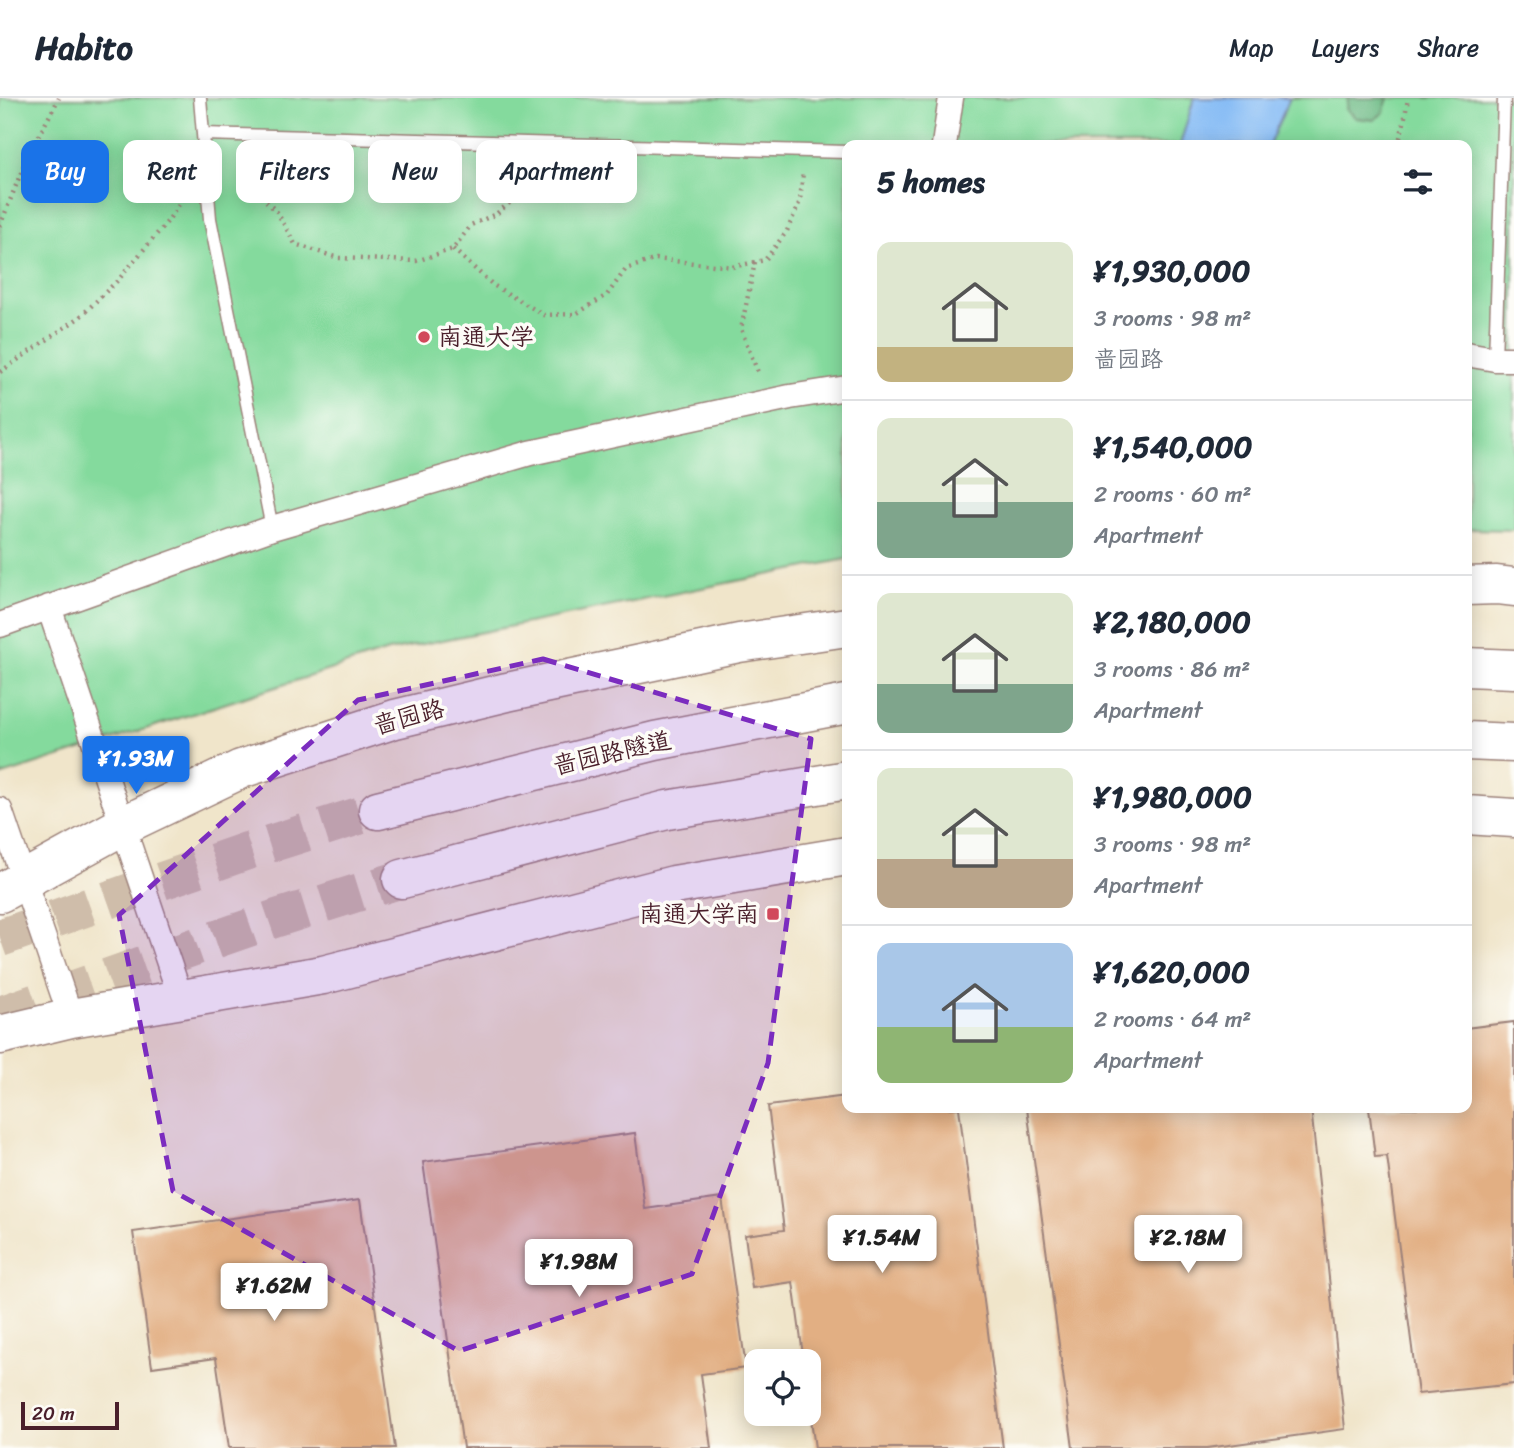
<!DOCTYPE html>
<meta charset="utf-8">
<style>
:root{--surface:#fff;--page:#f6f6f7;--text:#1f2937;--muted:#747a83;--line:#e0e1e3;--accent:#1a73e8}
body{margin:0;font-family:Sriracha,"LXGW WenKai TC",sans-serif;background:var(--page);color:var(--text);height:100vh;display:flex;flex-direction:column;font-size:26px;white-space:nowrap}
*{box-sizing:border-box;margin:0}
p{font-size:23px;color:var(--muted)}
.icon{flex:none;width:38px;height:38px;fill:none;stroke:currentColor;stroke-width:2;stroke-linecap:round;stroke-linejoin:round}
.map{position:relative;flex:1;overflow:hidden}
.panel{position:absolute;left:842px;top:42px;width:630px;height:973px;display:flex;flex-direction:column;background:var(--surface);border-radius:14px;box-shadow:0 4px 18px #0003}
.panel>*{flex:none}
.guide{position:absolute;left:21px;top:42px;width:665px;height:63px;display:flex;gap:14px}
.buttons{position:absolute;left:744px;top:1251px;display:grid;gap:14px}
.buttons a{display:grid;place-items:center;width:77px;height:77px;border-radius:14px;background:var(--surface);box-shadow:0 4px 18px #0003;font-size:35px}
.scale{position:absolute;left:21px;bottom:18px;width:98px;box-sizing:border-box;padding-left:7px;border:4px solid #4a1f2b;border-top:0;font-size:19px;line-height:24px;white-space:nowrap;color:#4a1f2b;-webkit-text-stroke:5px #fdfcf7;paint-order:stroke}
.price{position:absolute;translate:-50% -60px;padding:0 16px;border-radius:7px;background:#fff;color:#222;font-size:23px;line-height:46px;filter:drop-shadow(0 2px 4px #0008)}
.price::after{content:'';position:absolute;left:50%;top:42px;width:21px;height:16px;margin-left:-10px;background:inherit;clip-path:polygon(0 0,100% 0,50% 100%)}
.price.on{background:var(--accent);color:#fff}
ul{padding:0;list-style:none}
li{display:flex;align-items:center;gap:21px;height:175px;padding:0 35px}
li+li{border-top:2px solid var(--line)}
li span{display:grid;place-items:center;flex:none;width:196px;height:140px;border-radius:14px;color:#555}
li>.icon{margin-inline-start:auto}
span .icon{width:84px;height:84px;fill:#fffc;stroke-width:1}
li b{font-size:30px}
h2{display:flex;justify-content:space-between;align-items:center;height:84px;padding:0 35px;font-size:30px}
.tag{padding:0 24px;border-radius:14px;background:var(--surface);box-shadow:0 4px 18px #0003;font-size:24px;line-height:63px}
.tag.on{background:var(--accent);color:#fff}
header{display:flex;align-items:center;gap:42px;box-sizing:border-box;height:98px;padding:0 35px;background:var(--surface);border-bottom:2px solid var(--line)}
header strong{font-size:33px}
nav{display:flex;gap:38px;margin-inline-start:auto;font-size:24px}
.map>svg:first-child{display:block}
</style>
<header>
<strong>Habito</strong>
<nav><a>Map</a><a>Layers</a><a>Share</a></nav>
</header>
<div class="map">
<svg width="1514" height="1350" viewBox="0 0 1514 1350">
<rect width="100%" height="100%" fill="#fdfcf7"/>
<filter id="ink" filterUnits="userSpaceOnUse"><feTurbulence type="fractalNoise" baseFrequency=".0143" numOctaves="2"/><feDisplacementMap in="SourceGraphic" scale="14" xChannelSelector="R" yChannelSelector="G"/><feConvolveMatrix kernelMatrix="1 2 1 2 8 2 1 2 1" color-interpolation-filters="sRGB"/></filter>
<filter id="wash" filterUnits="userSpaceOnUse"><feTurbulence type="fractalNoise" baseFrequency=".00686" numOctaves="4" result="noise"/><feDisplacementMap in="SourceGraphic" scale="28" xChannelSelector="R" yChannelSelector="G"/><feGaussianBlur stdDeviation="1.57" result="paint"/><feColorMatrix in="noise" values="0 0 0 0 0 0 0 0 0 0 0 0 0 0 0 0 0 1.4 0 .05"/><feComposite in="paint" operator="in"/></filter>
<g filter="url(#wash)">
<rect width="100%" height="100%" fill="#f0e5ca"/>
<path fill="#84da9d" stroke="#677c64" stroke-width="2" d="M0,0H1514V432L1467,431L1466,47H847V461L388,553L0,678Z"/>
<path fill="#6bba84" stroke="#5a6c58" stroke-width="2" d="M1348,0H1388L1383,15L1374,22L1356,20L1346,11Z"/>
<path fill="#86bcf5" stroke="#686e90" stroke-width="2" d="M1194,0H1290L1269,47H1180Z"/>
<g id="blocks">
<path fill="#e2af83" d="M1514,924V1286L1418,1296L1387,1058L1375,1059L1369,1010H1466V930Z
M847,998V1010H959L1003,1350H815L808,1300V1264H804L793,1184L752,1190L745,1137L784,1132L768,1008Z
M1027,1010H1311L1345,1331L1207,1350H1073Z
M635,1035L645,1111L722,1100L746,1270L701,1276L711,1350H463L423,1064Z
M360,1102L395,1350H229L216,1260L152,1269L133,1134Z"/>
</g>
</g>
<g filter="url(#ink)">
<use href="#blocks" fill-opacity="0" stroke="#9d827a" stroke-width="2"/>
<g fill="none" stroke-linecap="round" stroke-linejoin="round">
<path stroke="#cfbdaa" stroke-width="38" stroke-dasharray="38 19" stroke-linecap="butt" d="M0,840L247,753L378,712
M0,917L277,820L402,781"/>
<defs>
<path id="lane" d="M200,0L210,121L272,430
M203,36L847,54
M1495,261L1504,0"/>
<path id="street" d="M944,47L951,0
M1466,256L1495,261H1514
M49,509L181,901
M0,527L272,430L530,355L790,299L847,290
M0,712L71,920"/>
<path id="primary" d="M1466,488L1497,487L1514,489
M1466,717L1514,720
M0,795L122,728L241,671L395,621L507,594L739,545L847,529
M0,937L71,920L323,877L674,787L847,758"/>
<path id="highway" d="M1466,569L1514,571
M1466,643L1514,645
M378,712L655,643L847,606
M402,781L667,712L847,682"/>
</defs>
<use href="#lane" stroke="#9d827a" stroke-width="15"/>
<use href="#street" stroke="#9d827a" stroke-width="27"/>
<use href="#primary" stroke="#9d827a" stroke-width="41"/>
<use href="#highway" stroke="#9d827a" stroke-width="41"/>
<path stroke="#9d827a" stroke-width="4.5" stroke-dasharray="2 5" stroke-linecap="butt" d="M1398,47L1404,25L1408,0
M244,60L262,99L277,114L295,146L338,160L416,163L453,151L471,127L496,116L519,97L530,66
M0,128L26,62L59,0
M453,151L493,187L544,217L576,216L607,197L626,171L656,161L732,169L765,162L787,133L800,103L803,74
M755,164L741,231L759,277
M0,274L80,219L119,181L167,124L185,98"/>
<use href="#lane" stroke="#fff" stroke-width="12"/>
<use href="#street" stroke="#fff" stroke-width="24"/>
<use href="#primary" stroke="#fff" stroke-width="38"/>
<use href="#highway" stroke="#fff" stroke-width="38"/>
</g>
</g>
<path fill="#7b2cbf" fill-opacity="0.2" stroke="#7b2cbf" stroke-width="5" stroke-dasharray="14 9" stroke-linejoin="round" d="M543,561L811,641L768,965L692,1176L459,1253L173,1093L119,817L358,602Z"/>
<g fill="#d1495b" stroke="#fdfcf7" stroke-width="2.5">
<circle cx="424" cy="239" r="7"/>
<rect x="766" y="809" width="14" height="14" rx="3.5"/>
</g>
<g text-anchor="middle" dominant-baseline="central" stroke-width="7" stroke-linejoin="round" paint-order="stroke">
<g font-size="24" fill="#4a1f2b" stroke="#fdfcf7" text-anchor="start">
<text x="438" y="239">南通大学</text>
<text x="759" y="816" text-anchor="end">南通大学南</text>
</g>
<g font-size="24" fill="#4a1f2b" stroke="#fdfcf7">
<text transform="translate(409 619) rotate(-15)">啬园路</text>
<text transform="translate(612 655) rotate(-13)">啬园路隧道</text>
</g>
</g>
</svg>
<div class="buttons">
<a><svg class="icon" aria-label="locate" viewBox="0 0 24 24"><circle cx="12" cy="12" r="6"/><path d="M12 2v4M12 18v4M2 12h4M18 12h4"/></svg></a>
</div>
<div class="scale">20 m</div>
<b class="price on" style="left:136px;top:698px">¥1.93M</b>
<b class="price" style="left:882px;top:1177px">¥1.54M</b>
<b class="price" style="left:1188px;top:1177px">¥2.18M</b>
<b class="price" style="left:579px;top:1201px">¥1.98M</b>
<b class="price" style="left:274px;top:1225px">¥1.62M</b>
<div class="guide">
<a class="tag on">Buy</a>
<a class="tag">Rent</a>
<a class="tag">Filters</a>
<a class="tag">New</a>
<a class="tag">Apartment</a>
</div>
<section class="panel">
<h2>5 homes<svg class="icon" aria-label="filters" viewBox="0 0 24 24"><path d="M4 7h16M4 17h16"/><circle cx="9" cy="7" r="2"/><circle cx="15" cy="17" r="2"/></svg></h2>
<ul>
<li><span style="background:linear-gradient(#dfe7d0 75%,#c2b280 0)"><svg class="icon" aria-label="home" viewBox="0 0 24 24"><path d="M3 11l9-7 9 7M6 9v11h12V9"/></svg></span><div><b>¥1,930,000</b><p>3 rooms · 98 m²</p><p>啬园路</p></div></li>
<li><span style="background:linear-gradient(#dfe7d0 60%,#7fa58c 0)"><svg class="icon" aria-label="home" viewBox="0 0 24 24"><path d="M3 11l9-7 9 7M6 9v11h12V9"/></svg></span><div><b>¥1,540,000</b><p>2 rooms · 60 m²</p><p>Apartment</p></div></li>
<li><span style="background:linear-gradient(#dfe7d0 65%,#7fa58c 0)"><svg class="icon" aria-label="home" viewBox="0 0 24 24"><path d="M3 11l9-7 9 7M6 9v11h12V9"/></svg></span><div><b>¥2,180,000</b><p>3 rooms · 86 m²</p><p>Apartment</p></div></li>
<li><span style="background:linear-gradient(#dfe7d0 65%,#b9a48a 0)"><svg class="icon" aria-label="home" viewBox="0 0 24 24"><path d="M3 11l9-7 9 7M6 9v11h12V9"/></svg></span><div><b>¥1,980,000</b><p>3 rooms · 98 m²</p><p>Apartment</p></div></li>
<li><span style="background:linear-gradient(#a9c7e8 60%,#8fb573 0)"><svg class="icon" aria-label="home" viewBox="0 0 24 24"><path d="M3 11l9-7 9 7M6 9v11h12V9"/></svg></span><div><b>¥1,620,000</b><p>2 rooms · 64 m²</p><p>Apartment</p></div></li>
</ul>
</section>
</div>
